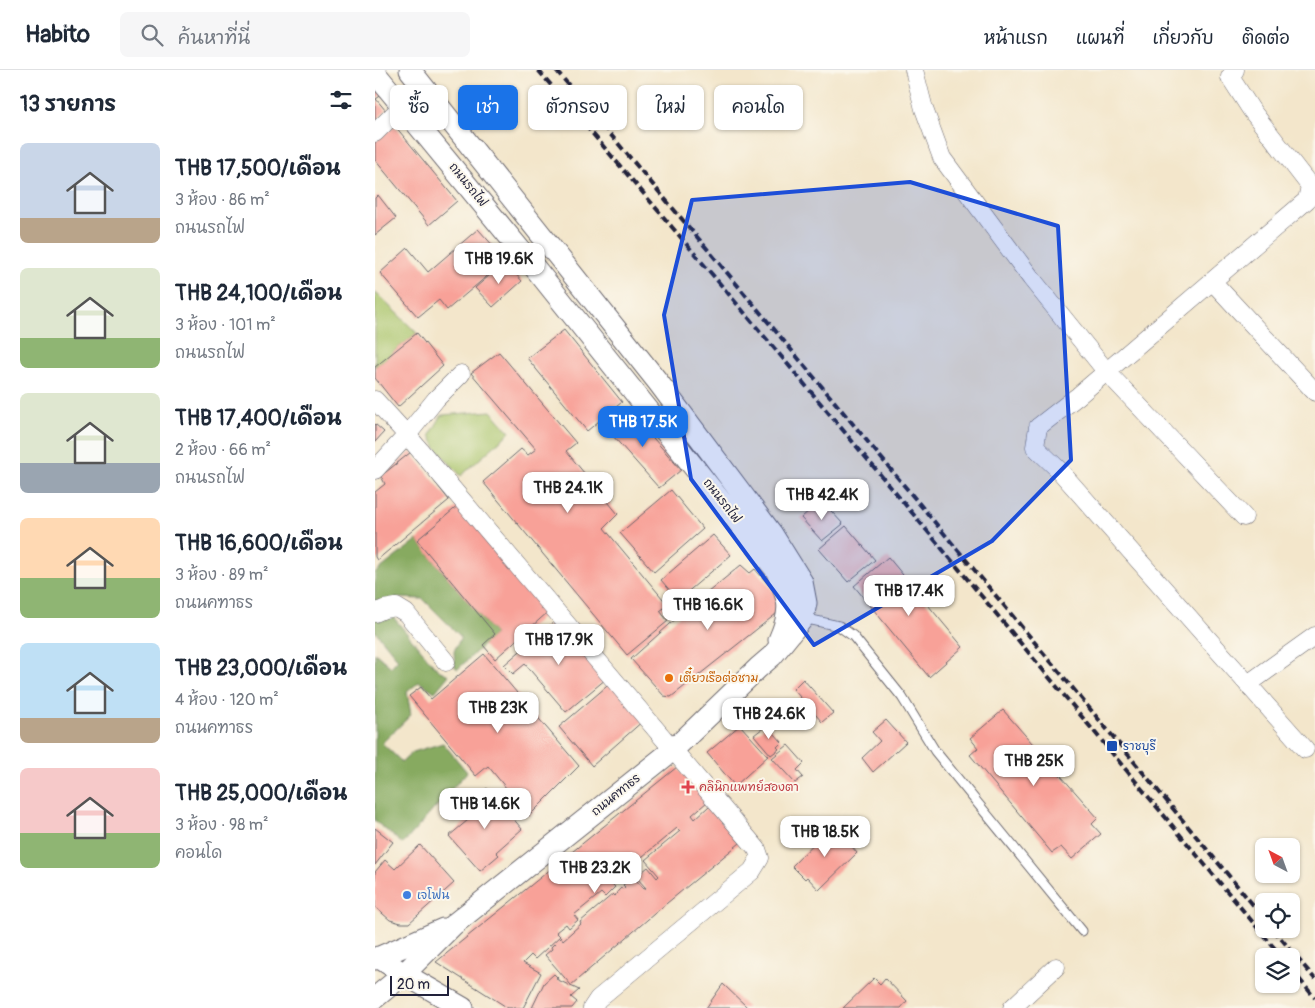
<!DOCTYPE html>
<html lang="th">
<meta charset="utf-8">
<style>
:root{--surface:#fff;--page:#f6f6f7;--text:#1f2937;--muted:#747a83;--line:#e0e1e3;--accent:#1a73e8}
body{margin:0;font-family:Pangolin,"Playpen Sans Thai",sans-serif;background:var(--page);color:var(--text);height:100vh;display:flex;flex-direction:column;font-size:19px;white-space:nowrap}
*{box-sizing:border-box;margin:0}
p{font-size:16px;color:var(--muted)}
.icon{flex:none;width:28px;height:28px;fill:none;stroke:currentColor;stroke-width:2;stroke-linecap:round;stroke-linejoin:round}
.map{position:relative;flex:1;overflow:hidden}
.side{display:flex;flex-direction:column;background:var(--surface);width:375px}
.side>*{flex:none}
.hud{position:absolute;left:15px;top:15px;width:475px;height:45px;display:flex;gap:10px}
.needle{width:32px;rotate:319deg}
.buttons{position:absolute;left:880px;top:768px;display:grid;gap:10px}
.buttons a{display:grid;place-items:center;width:45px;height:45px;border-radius:8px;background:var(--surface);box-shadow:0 1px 4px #0004;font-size:25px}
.scale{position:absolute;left:15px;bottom:12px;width:59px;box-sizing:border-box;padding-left:5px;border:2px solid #22223b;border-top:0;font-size:14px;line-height:18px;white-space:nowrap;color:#22223b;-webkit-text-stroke:4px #fbf7ec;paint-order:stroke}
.price{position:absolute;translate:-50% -42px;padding:0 11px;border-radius:10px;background:#fff;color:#222;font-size:16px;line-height:32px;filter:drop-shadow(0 1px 2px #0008)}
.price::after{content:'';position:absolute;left:50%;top:30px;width:15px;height:11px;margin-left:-8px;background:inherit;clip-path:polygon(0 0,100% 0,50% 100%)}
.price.selected{background:var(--accent);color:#fff}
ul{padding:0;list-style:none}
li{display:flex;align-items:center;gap:15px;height:125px;padding:0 20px}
li span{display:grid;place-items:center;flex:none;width:140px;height:100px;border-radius:8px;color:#555}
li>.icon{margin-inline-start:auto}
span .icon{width:60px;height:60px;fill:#fffc;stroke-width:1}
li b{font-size:21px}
h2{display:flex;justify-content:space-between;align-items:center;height:60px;padding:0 20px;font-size:21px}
.chip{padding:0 18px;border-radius:8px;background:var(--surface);box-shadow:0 1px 4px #0004;font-size:18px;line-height:45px}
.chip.selected{background:var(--accent);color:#fff}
header{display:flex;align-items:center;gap:30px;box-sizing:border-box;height:70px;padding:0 25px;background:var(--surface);border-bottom:1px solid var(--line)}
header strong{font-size:24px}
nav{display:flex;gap:28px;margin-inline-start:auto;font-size:18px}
.search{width:350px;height:45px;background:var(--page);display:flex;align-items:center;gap:12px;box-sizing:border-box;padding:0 18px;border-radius:8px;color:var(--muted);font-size:19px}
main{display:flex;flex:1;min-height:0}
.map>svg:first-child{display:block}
</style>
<header>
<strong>Habito</strong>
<div class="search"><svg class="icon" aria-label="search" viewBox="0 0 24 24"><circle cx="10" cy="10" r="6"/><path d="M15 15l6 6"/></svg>ค้นหาที่นี่</div>
<nav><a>หน้าแรก</a><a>แผนที่</a><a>เกี่ยวกับ</a><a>ติดต่อ</a></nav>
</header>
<main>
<section class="side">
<h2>13 รายการ<svg class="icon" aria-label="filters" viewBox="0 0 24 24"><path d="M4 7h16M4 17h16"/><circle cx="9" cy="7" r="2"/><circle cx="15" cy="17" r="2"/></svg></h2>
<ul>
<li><span style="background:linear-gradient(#c9d6e8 75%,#b9a48a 0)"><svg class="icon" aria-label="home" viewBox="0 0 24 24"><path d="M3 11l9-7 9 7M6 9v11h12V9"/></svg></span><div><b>THB 17,500/เดือน</b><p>3 ห้อง · 86 m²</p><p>ถนนรถไฟ</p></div></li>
<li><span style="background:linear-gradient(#dfe7d0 70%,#8fb573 0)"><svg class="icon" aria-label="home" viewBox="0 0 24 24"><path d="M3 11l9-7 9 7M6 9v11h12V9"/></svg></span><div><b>THB 24,100/เดือน</b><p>3 ห้อง · 101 m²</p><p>ถนนรถไฟ</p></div></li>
<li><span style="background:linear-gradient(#dfe7d0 70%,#9aa5b1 0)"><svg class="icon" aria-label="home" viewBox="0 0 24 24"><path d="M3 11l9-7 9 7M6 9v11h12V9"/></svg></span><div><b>THB 17,400/เดือน</b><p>2 ห้อง · 66 m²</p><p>ถนนรถไฟ</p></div></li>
<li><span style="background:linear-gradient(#ffd9b3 60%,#8fb573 0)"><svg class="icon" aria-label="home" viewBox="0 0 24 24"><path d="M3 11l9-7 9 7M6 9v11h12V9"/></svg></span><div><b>THB 16,600/เดือน</b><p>3 ห้อง · 89 m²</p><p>ถนนคฑาธร</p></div></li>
<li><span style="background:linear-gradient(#bfe0f5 75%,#b9a48a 0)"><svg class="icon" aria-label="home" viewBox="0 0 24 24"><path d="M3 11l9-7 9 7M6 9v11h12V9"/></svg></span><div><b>THB 23,000/เดือน</b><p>4 ห้อง · 120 m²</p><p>ถนนคฑาธร</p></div></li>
<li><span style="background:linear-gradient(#f6c9c9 65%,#8fb573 0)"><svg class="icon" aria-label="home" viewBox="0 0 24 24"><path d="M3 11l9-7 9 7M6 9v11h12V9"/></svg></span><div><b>THB 25,000/เดือน</b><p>3 ห้อง · 98 m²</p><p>คอนโด</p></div></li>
</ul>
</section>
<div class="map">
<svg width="940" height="938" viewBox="0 0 940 938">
<rect width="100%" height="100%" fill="#fbf7ec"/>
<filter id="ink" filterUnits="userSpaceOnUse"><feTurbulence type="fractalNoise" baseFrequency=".02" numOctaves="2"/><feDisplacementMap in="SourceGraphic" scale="10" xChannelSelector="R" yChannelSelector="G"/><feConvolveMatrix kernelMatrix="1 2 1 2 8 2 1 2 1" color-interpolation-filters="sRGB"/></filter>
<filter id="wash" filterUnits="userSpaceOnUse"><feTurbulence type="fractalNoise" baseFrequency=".0096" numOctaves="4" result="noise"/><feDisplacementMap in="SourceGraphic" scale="20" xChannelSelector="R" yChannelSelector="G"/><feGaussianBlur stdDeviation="1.12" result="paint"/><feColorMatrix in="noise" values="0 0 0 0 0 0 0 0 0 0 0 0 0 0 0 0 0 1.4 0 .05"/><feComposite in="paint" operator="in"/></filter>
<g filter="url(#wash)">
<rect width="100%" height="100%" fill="#f3e6cb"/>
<path fill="#aac56c" stroke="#667454" d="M0,222L42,263L0,297Z
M116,341L135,362L86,406L61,378L55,365L67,345Z"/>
<path fill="#87aa60" stroke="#54664e" d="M42,470L120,564L83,599L80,597L79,581L86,567L48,529L22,528L0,538V503Z
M7,543L19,548L63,600L74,605L60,622L44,612L32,622L36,645L7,673L27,692L38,682L68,673L92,702L28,774L0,751V583L16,597L23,589L0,561V547Z"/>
<g id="blocks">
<path fill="#f8a198" d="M0,15L8,24L1,29L11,41L0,51Z
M20,56L82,131L54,155L0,90V71Z
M3,125L21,148L0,165V128Z
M103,159L131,190L72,240L64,230L43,247L5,203L33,178L53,202Z
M130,192L147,211L118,237L100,218Z
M189,260L247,332L212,361L152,288Z
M42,263L68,296L23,337L0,308V297Z
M124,282L201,373L191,381L243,444L229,458L293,535L285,541L293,551L252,585L108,412L146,379L153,385L161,379L96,303Z
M252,338L306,400L284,418L230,357Z
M0,354L9,362L0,372Z
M36,382L74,430L2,490L0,487V422L10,414L6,406Z
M296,420L328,459L279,502L245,463Z
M446,430L468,454L447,471L426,448Z
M84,435L173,542L120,589L108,575L120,564L42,470Z
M471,456L500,490L473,512L444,479Z
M338,465L356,485L303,530L286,510Z
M513,487L588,577L554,607L479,516Z
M366,495L375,503L380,499L405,529L401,544L296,627L289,626L256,589L304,546Z
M181,550L231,609L191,642L150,594L138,604L129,595Z
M109,584L204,696L154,746L113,696L101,706L34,626L46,617L56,629Z
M428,609L458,643L447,652L418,619Z
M238,611L269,650L217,696L184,657Z
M628,640L723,748L717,754L726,764L697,789L686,777L677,783L595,685L603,678L595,668Z
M511,650L531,672L498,702L487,688L505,671L497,662Z
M365,655L393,686L360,716L332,683Z
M392,655L407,672L402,677L404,679L396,685L379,665Z
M413,675L429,693L422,700L428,707L420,713L397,688Z
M302,697L332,732L317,745L320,749L334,736L365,773L286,838L196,915L170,885L177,879L176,877L186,867L188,870L206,854L205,852L238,824L240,826L243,821L246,818L248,819L250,817L248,815L256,808L258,811L260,809L269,819L271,818L261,807L273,797L282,808L284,806L270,790L305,761L302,758L262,791L264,797L256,803V801L244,811L243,809L237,814L240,817L230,827L226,823L199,845L203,850L194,858L191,854L181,862L185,866L160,889L156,885L148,893L166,903L148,938H133L61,892Z
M112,718L147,759L121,782L124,785L105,801L74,766L93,750L85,741Z
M458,754L482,783L444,820L432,807L430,809L417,796Z
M0,758L18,772L0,795Z
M45,775L79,813L34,853H26L15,850L0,837V802L10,790L20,799Z
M179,904L183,908L181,909L204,920L196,927L202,932L197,938H157L169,913Z
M499,908L505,914L510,908L532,931L526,938H468Z
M348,914L373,938H331Z"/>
</g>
</g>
<g filter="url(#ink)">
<use href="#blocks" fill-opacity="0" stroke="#6b676d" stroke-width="1"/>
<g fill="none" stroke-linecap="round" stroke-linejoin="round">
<defs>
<path id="service" d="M428,548L464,556L478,566L527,627L560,681L707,861"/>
<path id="minor" d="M539,0L549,39L567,88L656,208L731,301L869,447
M860,0L855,7L877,41L935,116L932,130L703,326L663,357L660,377L684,400L930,679
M0,63L27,36
M837,211L940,322
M0,330L32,365L61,329L86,304
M0,400L32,365L382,779L385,788L377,801L223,929L217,938
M0,543L9,539L21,537L31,543L71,592
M873,614L940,566
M637,938L681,897"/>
<path id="tertiary" d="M0,3L156,193L401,500C414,530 418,538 404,570
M3,887L29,904L88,938
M0,889L68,859
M0,928L29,904L78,855L299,679L383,598L397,586L428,548L431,533L427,512L397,464L283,312L35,0"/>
</defs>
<use href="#service" stroke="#6b676d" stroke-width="11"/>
<use href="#minor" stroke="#6b676d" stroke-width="19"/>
<use href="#tertiary" stroke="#6b676d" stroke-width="23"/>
<use href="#service" stroke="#fff" stroke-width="9"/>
<use href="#minor" stroke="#fff" stroke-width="18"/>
<use href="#tertiary" stroke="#fff" stroke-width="21"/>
<path stroke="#22223b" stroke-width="4" stroke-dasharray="8 4" stroke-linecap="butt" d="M163,0C414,292 659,590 906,886
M181,0L339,187L889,848
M898,859L940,909
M916,899L940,928"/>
</g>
</g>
<path fill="#1d4ed8" fill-opacity="0.2" stroke="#1d4ed8" stroke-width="4" stroke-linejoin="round" d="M535,112L683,156L696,390L617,471L439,575L316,409L289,245L317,130Z"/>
<circle fill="#e8710a" stroke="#fbf7ec" stroke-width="2" cx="294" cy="608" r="5"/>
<rect fill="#1a4fb4" stroke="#fbf7ec" stroke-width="2" x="731" y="670" width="12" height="12" rx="2.5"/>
<path fill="#e0444e" stroke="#fbf7ec" stroke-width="2" d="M310.5 709.5h5v5h5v5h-5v5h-5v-5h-5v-5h5z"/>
<circle fill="#3f7fe0" stroke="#fbf7ec" stroke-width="2" cx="32" cy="825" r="5"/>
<g text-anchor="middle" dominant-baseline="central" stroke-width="4" stroke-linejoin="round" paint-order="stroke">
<g font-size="12" fill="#22223b" stroke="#fbf7ec">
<text transform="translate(93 115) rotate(51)">ถนนรถไฟ</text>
<text transform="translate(347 431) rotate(52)">ถนนรถไฟ</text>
<text transform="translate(241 725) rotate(-39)">ถนนคฑาธร</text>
</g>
<g font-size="12" fill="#c56008" stroke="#fbf7ec" text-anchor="start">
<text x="304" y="608">เตี๋ยวเรือต่อชาม</text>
</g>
<g font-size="12" fill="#164399" stroke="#fbf7ec" text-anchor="start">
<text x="748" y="676">ราชบุรี</text>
</g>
<g font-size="12" fill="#be3a42" stroke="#fbf7ec" text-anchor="start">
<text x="324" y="717">คลินิกแพทย์สองตา</text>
</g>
<g font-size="12" fill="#366cbe" stroke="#fbf7ec" text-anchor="start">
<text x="42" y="825">เจโฟน</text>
</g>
</g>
</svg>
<div class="buttons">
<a><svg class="needle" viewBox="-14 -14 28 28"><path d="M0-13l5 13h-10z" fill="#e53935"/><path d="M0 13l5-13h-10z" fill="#747a83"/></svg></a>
<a><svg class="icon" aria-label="locate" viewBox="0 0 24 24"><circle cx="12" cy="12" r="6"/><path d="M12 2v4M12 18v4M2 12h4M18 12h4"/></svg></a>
<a><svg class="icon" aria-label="layers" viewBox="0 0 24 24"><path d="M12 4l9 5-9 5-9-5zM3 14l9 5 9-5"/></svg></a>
</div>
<div class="scale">20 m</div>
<b class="price" style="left:124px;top:215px">THB 19.6K</b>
<b class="price selected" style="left:268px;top:378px">THB 17.5K</b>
<b class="price" style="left:193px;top:444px">THB 24.1K</b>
<b class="price" style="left:447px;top:451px">THB 42.4K</b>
<b class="price" style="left:534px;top:547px">THB 17.4K</b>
<b class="price" style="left:333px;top:561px">THB 16.6K</b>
<b class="price" style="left:184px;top:596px">THB 17.9K</b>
<b class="price" style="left:123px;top:664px">THB 23K</b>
<b class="price" style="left:394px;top:670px">THB 24.6K</b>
<b class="price" style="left:659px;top:717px">THB 25K</b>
<b class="price" style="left:110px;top:760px">THB 14.6K</b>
<b class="price" style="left:450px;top:788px">THB 18.5K</b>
<b class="price" style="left:220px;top:824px">THB 23.2K</b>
<div class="hud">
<a class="chip">ซื้อ</a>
<a class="chip selected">เช่า</a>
<a class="chip">ตัวกรอง</a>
<a class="chip">ใหม่</a>
<a class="chip">คอนโด</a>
</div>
</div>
</main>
